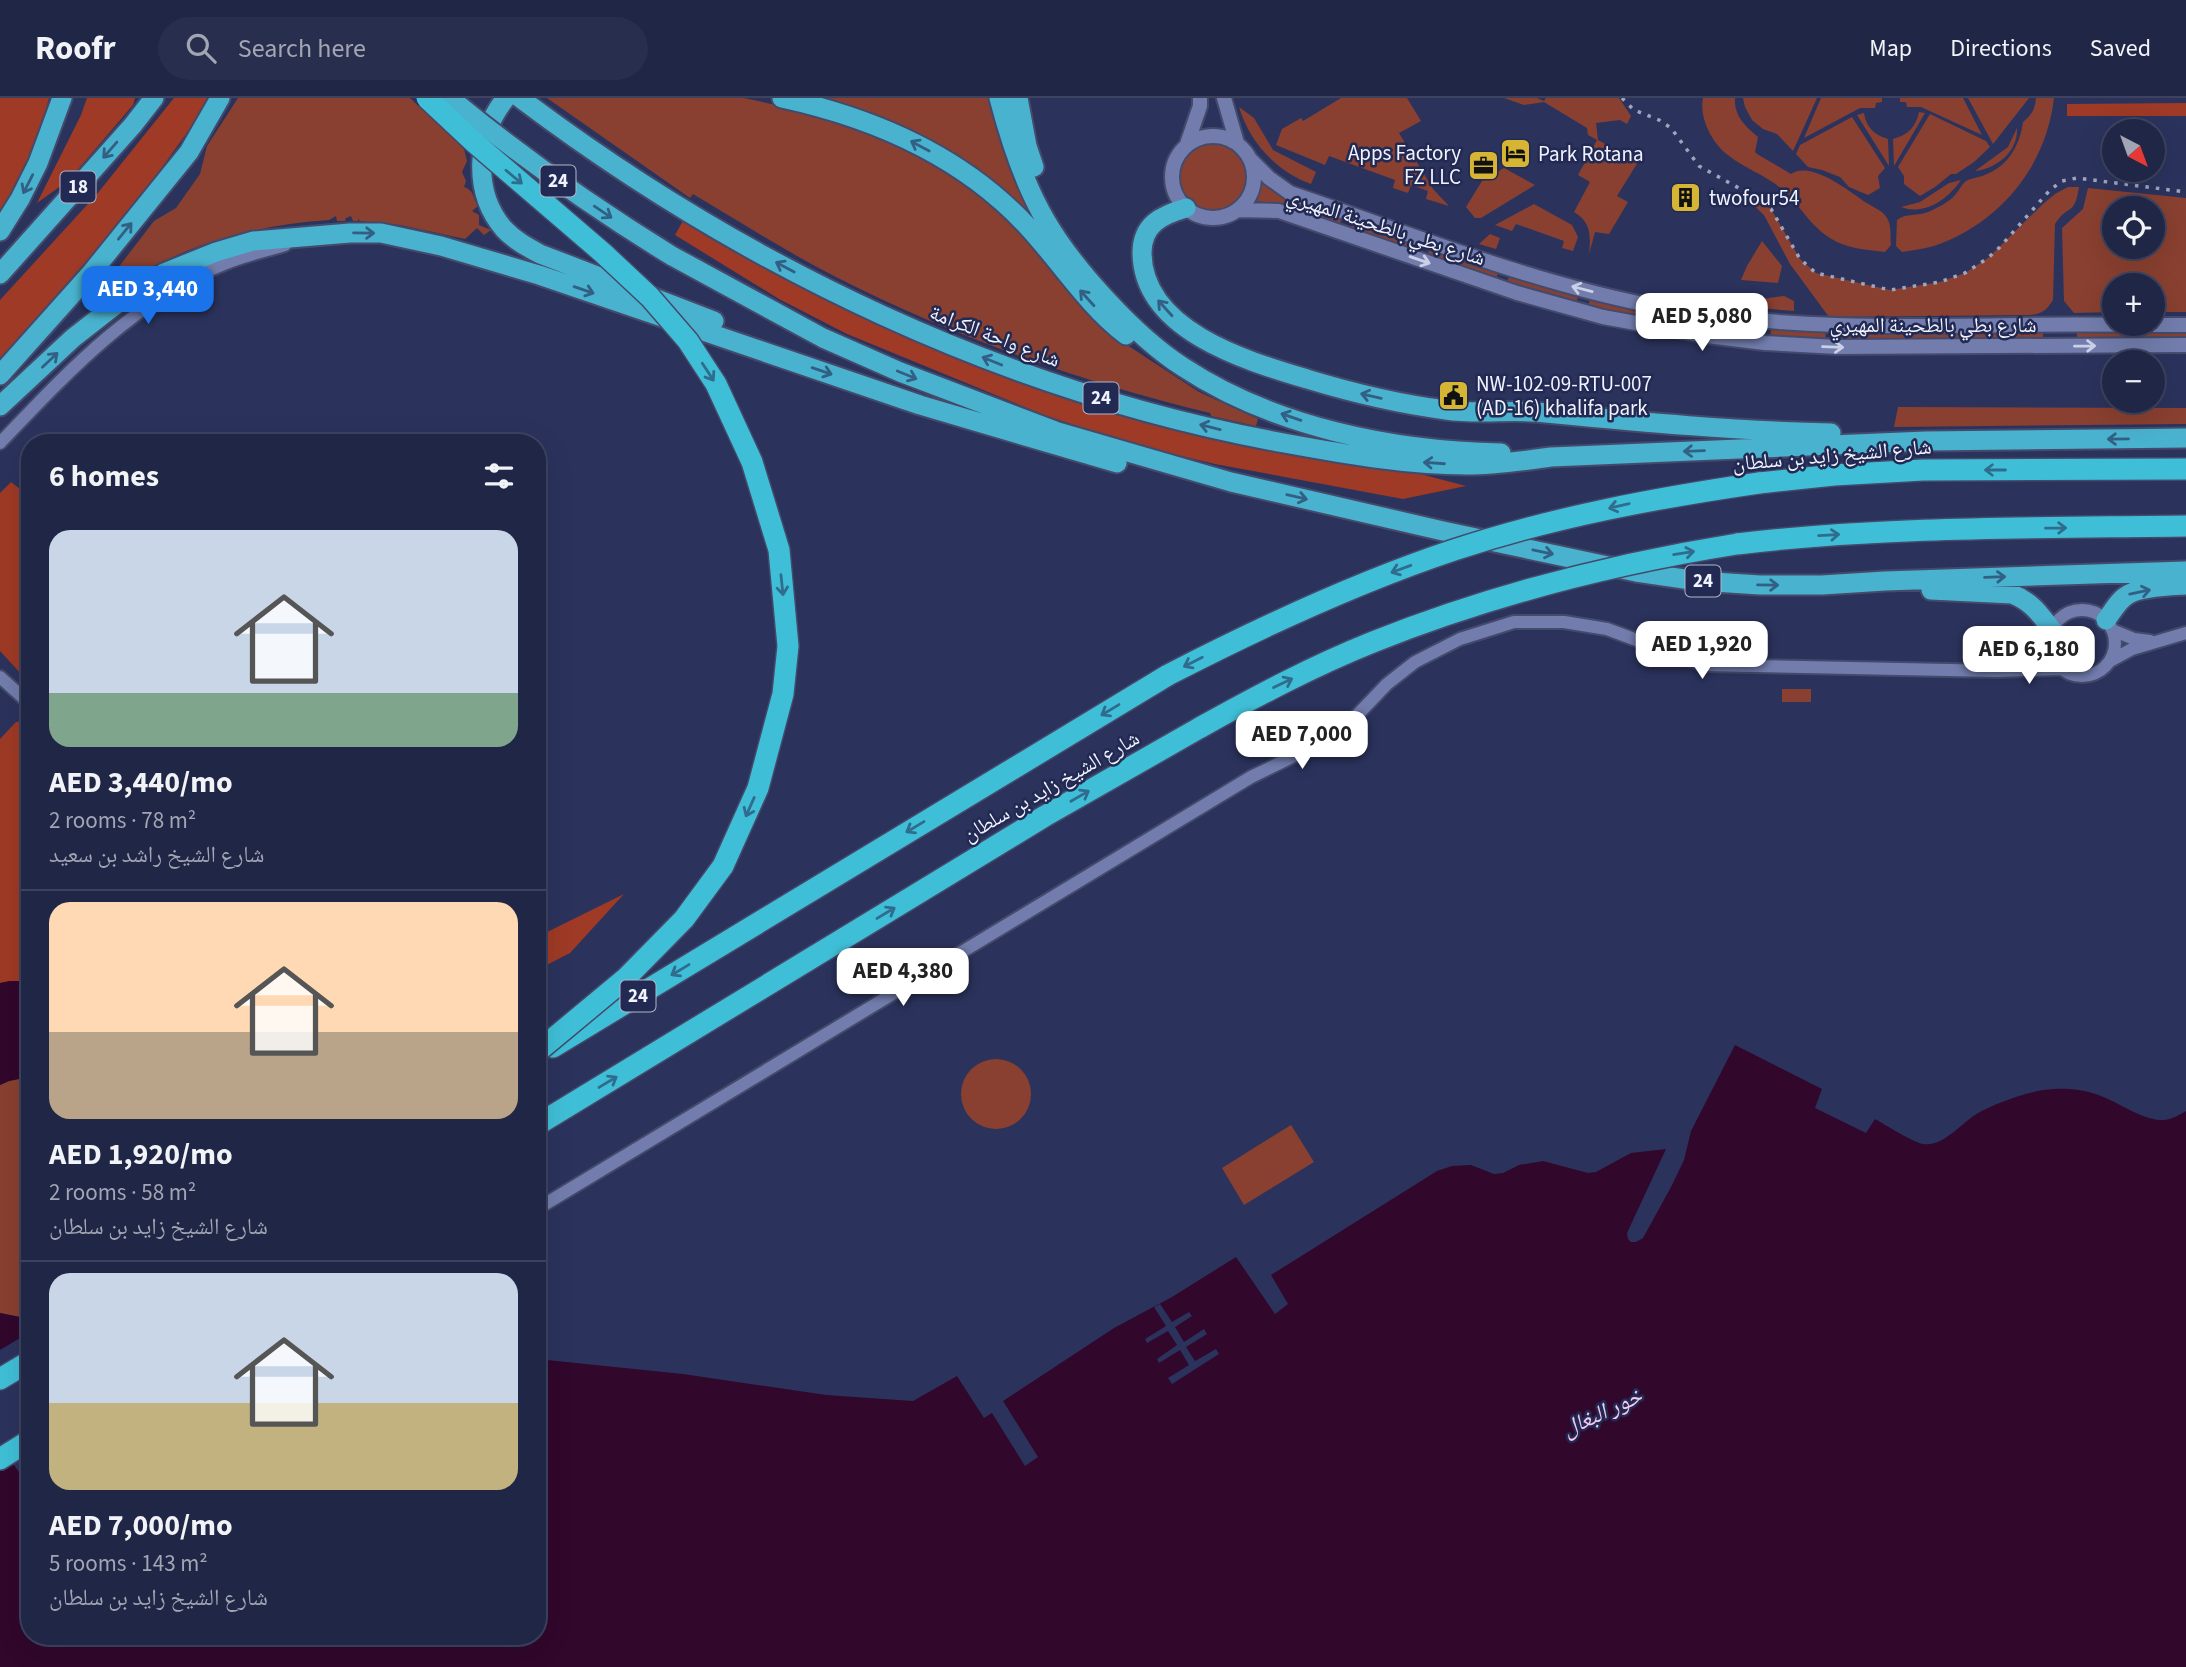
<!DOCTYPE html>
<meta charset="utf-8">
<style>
:root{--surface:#202646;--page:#282e4d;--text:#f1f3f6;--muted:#a2a5b3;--line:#3d435f;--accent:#1a73e8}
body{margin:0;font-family:"Source Sans 3","Noto Naskh Arabic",sans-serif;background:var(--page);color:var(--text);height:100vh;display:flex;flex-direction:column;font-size:26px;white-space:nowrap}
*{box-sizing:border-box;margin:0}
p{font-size:23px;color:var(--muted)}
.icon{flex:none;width:38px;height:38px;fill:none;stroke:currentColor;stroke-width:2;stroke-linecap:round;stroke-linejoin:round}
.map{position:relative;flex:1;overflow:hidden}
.sheet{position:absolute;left:21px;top:336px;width:525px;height:1211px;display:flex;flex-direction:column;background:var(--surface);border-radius:28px;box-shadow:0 7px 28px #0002,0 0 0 2px var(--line)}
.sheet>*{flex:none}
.needle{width:46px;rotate:139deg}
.buttons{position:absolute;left:2102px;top:21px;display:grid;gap:14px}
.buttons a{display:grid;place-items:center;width:63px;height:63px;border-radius:50%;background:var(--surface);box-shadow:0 7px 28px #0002,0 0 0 2px var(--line);font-size:35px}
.price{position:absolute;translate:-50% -60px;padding:0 16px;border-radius:14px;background:#fff;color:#222;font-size:23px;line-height:46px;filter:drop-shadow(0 2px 4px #0008)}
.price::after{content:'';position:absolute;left:50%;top:42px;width:21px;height:16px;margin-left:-10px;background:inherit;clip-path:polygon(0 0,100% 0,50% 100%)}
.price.on{background:var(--accent);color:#fff}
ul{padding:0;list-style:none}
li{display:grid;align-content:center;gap:14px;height:371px;padding:0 28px}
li+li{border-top:2px solid var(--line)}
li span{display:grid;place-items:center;height:217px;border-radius:21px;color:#555}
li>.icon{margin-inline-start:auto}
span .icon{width:126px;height:126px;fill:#fffc;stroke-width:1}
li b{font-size:30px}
h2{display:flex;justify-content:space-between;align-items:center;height:84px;padding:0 28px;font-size:30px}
header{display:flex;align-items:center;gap:42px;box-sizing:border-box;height:98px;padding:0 35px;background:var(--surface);border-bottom:2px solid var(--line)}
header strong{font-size:33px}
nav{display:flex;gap:38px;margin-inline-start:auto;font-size:24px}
.search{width:490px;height:63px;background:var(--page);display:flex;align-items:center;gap:18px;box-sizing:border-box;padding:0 24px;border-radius:38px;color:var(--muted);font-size:26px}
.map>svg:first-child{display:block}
</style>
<header>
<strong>Roofr</strong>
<div class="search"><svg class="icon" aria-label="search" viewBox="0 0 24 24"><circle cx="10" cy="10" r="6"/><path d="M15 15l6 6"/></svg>Search here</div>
<nav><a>Map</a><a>Directions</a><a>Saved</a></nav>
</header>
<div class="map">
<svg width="2186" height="1569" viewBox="0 0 2186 1569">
<rect width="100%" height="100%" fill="#2b335d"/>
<path fill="#894030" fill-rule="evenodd" d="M238,0H410L464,51L467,63L462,74L466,83L464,89C475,93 472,99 478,108L472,113L479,117V127L491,132L484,137L477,130L465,141L400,127L360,123L358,121V123H353L351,118L346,120L345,123H337L336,118L329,122C250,127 166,151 104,200L101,192L154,123L176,110L200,76L207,48Z
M547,0H744L799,12L880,38L956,77L1010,122L1054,174L1109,232L1130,249L1199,294L1258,321L1256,328L1211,318L1210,315C1082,284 954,239 836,179C787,154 740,124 693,96L690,100Z
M821,0H991C1001,42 1013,80 1034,119C971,65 903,18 821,0Z
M1341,0H1407L1421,23L1399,35L1433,91L1449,108L1426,101L1428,93L1411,87L1408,95L1393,90L1395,82L1329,58L1325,67L1276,47L1282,31L1301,20L1303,23Z
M1504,0H1537L1544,3L1546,0H1619L1631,18L1627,26L1620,22L1596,25L1598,42L1638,64L1617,98L1628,104L1609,136L1595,134L1589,156C1591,138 1591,124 1574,114L1590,84L1578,77L1597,42L1588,37L1587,30L1544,4L1524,7Z
M1703,0H1735C1734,18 1745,28 1758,39L1755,54L1757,56L1791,76C1811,62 1849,93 1865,104C1873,109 1882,112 1887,120C1892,128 1890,139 1891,147L1885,154C1869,152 1852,151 1837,144C1810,130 1804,111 1783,92C1766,77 1745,71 1728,57C1712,45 1699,20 1703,0Z
M1743,0H1817L1793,53L1777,36L1763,31L1752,22L1745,9Z
M1821,0H1882V4L1876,5L1875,10H1860L1804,40Z
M1900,0H1963L1982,37L1921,9H1907L1906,4H1900Z
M1968,0H2029L1993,46Z
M2036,0H2054C2046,69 2000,125 1934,148C1923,151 1912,152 1902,154L1896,148L1897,122C1906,115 1918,118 1928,114C1939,109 1948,105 1956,96C1959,92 1962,86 1966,83C1972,80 1981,79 1987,76C2009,67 2020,46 2023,24C2032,17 2035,11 2036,0Z
M1239,9L1254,20L1273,52L1316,74L1311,86C1276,73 1250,45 1239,9Z
M1919,14L1925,15L1894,68L1893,41C1908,37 1916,29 1919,14Z
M1864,15C1866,29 1874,37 1888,41L1889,68L1857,17Z
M1930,16L1986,43L1990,49L1974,64L1956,76H1951L1935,89L1920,98L1904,86V78L1898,69Z
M1852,19L1885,70L1878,78L1880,90L1868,97L1849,89L1840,79L1822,72L1808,69L1796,56L1800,47Z
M2017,30C2018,54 1997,70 1975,73L2008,49Z
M1176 79a36 36 0 1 1 72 0a36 36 0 1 1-72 0Z
M1504,70L1535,87L1481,120H1475L1466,109L1482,83Z
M1961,82C1948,101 1925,118 1901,109L1920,104L1949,85Z
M1263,85L1281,98L1342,120L1339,127L1279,106L1255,103Z
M2068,89H2079C2074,120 2068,105 2055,126L2053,202C2047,212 2042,216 2030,217L1829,219L1790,166L1764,117L1750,104L1753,98L1771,111L1800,161L1816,175L1890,192L1940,184L1965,175L1988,160L2044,105L2055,96Z
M2088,90L2186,100V214H2153L2152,187H2114V214L2074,215L2064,203L2062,130L2083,111ZM2114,110H2152V149H2114Z
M1534,106L1572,127L1578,139L1573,153L1562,150L1564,143L1516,126L1512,133L1495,127Z
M1351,124L1419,148L1417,155L1349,132Z
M1490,136L1500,140L1496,151L1479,146Z
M1762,143L1782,168L1778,185L1741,182L1747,168Z
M1429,152L1498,174L1496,182L1427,159Z
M1509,179L1578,198L1576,206L1506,186Z
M1784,198L1794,203V213L1759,210L1761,201Z
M1590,201L1660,216L1659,224L1588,209Z
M1672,218L1743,228L1742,236L1671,226Z
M1771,231L1826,234L1825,242L1770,240Z
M2077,232H2186V240H2077Z
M1838,234H2043V242H1838Z
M1898,309L2186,310V326L1894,329Z
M1782,591H1811V604H1782Z
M961 996a35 35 0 1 1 70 0a35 35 0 1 1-70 0Z
M25,979H30V1221L0,1215V987L9,983Z
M1291,1027L1314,1064L1244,1107L1222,1070Z"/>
<path fill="#9e3a25" d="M0,0H49L34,54L0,116Z
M87,0H135L133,7L69,82L37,105L81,17Z
M174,0H212L127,118L0,261V202L97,96Z
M2186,5V18H2067V6Z
M689,112L839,201L1103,308L1360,369L1409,373L1466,388L1403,401L1215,366L1135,347L1044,317L847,236L779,201L675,137Z
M11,384L30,399V576L23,578L0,553V395Z
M30,622V883H10L0,885V641L16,624Z
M624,796L570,855L537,872V839Z"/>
<path fill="#31072c" d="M10,883H30V979L9,983L0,987V885Z
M1735,947L1822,991L1815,1010L1866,1035L1875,1021C1886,1027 1912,1044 1923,1046C1944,1049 1961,1025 1978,1015C1998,1004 2031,992 2054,991C2070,990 2086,992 2101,998C2120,1005 2140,1021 2161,1022C2169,1023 2179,1017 2186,1013V1569H0V1348L19,1374L30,1367V1538H537V1261L683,1276L826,1297L913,1303L957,1278L984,1320L992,1315L1025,1368L1038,1359L1003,1303L1114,1230L1172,1199L1236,1159L1275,1216L1288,1206L1271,1177L1437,1073L1452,1068L1471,1067L1494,1076L1503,1075L1519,1067L1543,1063L1588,1075L1596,1074L1631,1055L1666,1051L1627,1135L1628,1141L1631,1144H1636L1643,1140L1671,1089L1684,1062L1691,1033Z
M0,1215L30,1221V1234L0,1252Z"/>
<path fill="#2b335d" d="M1160,1206L1172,1224L1189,1214L1192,1218L1175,1229L1184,1244L1204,1231L1207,1236L1186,1249L1195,1263L1216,1251L1219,1256L1172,1286L1168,1280L1189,1267L1180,1252L1159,1265L1157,1261L1177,1247L1168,1233L1147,1245L1145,1241L1166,1228L1154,1209Z"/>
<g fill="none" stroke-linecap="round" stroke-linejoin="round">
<defs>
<path id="minor" d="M0,345C66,276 133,203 224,166C243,158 265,153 285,147
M2049 545a33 33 0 1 1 66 0a33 33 0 1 1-66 0Z
M2112,532L2134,541L2150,543
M2110,563L2132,551L2186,535
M2017,569L2037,561L2050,553
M0,579L30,606
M537,1111L1251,679L1339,636L1387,586L1415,564L1460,541L1514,524H1564L1607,531L1704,567L1996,573L2061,571"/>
<path id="tertiary" d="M1224,0L1237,45
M1172 79a41 41 0 1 1 82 0a41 41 0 1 1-82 0Z
M1187,46L1200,8V0
M1250,61L1269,80L1290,95C1411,136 1532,185 1658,209C1776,231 1897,229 2017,227C2073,226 2130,227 2186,227
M1238,112L1279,113L1517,195L1603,219L1707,238L1765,245L1837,249L2186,247"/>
<path id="trunk" d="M506,0C476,36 472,94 504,131C514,142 527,149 540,156L714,223
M520,0C744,169 1007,295 1284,345C1344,356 1406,367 1467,367C1495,367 1523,363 1551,359L1926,343L2186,340
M782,0C874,20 964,59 1029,130C1062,166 1087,207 1126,237
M999,0C1010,42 1024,86 1046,123C1074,171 1136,239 1183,269C1274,329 1393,353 1501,355
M1018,0L1027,48L1034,69
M1186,110C1162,117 1142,126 1142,155C1143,233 1247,263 1307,281C1353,295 1399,306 1446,312C1479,317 1513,311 1546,315C1641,324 1736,333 1831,335
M0,133L20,101L38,65L62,0
M672,158L823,240L900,274L1055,333L1231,384L1443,433L1636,474L1698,483L1760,487H1822L1885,483L2186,473
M0,176L133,27L154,0
M0,277L92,174L189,54L220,0
M0,308L73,240L123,201L164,175L216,154L253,143L350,135H381L441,148L539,177L920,307L1117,365
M1931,492L2012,496C2031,503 2040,516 2052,532
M2106,522C2113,513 2119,501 2129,496C2141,489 2171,488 2186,487"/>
<path id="motorway" d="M1759,385L1834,377L1923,372L2186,371
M1737,446C1886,428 2036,430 2186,428
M553,949L1168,577
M537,1027L1045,718L1201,629
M0,1281L30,1263
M0,1361L30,1342"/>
</defs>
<use href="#minor" stroke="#444a6b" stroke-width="16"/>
<use href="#tertiary" stroke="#444a6b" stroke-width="18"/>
<use href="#trunk" stroke="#444a6b" stroke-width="23"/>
<use href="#motorway" stroke="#444a6b" stroke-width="24"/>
<use href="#minor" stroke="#727dad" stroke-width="12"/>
<use href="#tertiary" stroke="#727dad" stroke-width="14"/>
<use href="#trunk" stroke="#49b2ce" stroke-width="19"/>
<use href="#motorway" stroke="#3fbfd7" stroke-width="21"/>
<path stroke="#a0a5bd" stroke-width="3.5" stroke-dasharray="3.5 7" stroke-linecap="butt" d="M1622,0L1634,12L1659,22L1671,30L1699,68L1753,98L1771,111L1800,161L1816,175L1890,192L1940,184L1965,175L1988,160L2000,149L2050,92L2062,83L2077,80L2186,94"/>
<defs>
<path id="trunk-bridge" d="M450,0C520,58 594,110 672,158"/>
<path id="motorway-bridge" d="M427,0L475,45L603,155L650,199L688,243L716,286L752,364L779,452L788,548L783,596L758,690L723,768L684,821L626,880L537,954
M1168,577C1261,529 1355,485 1454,452C1554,419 1656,400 1759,385
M1201,629C1257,598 1313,568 1373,544C1491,497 1612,466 1737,446"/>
</defs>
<use href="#trunk-bridge" stroke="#444a6b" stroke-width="23" stroke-linecap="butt"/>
<use href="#motorway-bridge" stroke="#444a6b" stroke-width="24" stroke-linecap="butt"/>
<use href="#trunk-bridge" stroke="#49b2ce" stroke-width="19"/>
<use href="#motorway-bridge" stroke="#3fbfd7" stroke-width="21"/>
</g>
<defs><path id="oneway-shaft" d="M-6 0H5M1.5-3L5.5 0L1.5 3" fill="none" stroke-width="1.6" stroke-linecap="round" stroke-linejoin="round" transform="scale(1.75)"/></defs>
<g stroke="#326084">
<use href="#oneway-shaft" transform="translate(920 48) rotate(-152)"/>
<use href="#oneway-shaft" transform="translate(110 52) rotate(131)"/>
<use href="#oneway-shaft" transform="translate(28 86) rotate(117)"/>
<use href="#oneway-shaft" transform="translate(603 114) rotate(34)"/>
<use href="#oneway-shaft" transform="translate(125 133) rotate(-51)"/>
<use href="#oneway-shaft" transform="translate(364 135) rotate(1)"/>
<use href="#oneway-shaft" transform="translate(785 169) rotate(-152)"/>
<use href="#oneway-shaft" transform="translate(584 192) rotate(19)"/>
<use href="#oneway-shaft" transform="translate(1087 200) rotate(-132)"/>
<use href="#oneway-shaft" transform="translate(1165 210) rotate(-132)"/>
<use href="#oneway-shaft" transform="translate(50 262) rotate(-43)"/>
<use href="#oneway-shaft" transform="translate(992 263) rotate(-158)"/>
<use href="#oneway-shaft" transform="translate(822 273) rotate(19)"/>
<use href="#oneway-shaft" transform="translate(907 277) rotate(22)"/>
<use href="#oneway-shaft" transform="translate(1371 298) rotate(-167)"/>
<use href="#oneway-shaft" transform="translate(1291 319) rotate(-161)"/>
<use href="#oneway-shaft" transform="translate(1210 329) rotate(-166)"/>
<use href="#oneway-shaft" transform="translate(2118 341) rotate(179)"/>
<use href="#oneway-shaft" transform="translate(1694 353) rotate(178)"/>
<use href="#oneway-shaft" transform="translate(1434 365) rotate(-176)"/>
<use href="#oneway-shaft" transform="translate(1297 399) rotate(13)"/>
<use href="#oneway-shaft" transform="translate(1543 454) rotate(12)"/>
<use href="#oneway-shaft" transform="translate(1995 479) rotate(-2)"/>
<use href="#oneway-shaft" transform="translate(1768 487) rotate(1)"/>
<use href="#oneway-shaft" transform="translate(2140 494) rotate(-12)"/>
</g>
<g stroke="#2f6c8e">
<use href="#oneway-shaft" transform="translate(514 79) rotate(40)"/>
<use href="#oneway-shaft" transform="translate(708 274) rotate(57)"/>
<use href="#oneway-shaft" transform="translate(1995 372) rotate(180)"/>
<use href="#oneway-shaft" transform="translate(1619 408) rotate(167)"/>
<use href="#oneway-shaft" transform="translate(2056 430) rotate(-1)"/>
<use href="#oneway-shaft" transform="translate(1829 437) rotate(-3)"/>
<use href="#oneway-shaft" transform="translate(1684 455) rotate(-9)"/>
<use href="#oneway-shaft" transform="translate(1401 471) rotate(160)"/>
<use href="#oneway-shaft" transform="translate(782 487) rotate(84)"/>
<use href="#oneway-shaft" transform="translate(1193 564) rotate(153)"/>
<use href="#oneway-shaft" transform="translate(1283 585) rotate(-26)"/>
<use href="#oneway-shaft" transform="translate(1110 612) rotate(149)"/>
<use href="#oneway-shaft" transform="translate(1080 698) rotate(-30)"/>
<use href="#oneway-shaft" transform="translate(750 709) rotate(114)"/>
<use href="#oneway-shaft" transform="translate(915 729) rotate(149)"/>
<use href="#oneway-shaft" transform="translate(886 815) rotate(-31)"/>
<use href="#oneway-shaft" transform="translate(680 872) rotate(149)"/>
<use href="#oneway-shaft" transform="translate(608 984) rotate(-31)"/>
</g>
<g stroke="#cad0e6">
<use href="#oneway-shaft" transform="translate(1420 162) rotate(19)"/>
<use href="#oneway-shaft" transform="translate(1582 191) rotate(-165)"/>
<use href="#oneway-shaft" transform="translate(2085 248) rotate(-1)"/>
<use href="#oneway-shaft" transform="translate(1833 249) rotate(2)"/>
</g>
<defs>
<symbol id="hotel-square" viewBox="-11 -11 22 22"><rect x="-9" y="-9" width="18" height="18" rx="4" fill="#d6b534" stroke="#222952"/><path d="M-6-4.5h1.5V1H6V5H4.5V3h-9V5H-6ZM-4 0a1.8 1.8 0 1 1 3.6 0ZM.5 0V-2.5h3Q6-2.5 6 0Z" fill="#111"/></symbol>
<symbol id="office-square" viewBox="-11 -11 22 22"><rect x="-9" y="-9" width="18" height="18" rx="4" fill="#d6b534" stroke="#222952"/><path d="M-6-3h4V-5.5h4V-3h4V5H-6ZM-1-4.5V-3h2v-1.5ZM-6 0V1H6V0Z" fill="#111"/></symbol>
<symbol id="building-square" viewBox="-11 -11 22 22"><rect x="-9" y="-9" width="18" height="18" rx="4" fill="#d6b534" stroke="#222952"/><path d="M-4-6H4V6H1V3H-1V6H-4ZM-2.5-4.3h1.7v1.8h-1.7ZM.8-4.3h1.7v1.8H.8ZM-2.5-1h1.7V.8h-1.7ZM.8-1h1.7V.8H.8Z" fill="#111"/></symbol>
<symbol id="civic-square" viewBox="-11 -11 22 22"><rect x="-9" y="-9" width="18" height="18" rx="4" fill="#d6b534" stroke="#222952"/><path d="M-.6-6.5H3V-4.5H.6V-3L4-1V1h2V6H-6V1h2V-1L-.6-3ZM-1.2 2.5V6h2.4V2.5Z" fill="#111"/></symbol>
</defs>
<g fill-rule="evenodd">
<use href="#hotel-square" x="1498" y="38" width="35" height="35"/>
<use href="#office-square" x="1466" y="50" width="35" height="35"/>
<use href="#building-square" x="1668" y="82" width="35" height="35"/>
<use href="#civic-square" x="1436" y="280" width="35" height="35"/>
</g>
<g text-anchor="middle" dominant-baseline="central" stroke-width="5" stroke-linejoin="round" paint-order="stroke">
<g fill="#222952" stroke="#b2b6ca" stroke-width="2">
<rect x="540.5" y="67.5" width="35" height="31" rx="5"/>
<rect x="60.5" y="73.5" width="35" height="31" rx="5"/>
<rect x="1083.5" y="284.5" width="35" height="31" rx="5"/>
<rect x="1685.5" y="467.5" width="35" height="31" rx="5"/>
<rect x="620.5" y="882.5" width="35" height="31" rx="5"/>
</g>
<g font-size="19" font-weight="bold" fill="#f0f3fe">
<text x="558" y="83">24</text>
<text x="78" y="89">18</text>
<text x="1101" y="300">24</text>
<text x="1703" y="483">24</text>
<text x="638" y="898">24</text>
</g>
<g font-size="21" fill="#f0f3fe" stroke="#222952" text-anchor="start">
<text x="1461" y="55" text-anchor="end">Apps Factory<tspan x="1461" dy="24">FZ LLC</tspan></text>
<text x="1538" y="56">Park Rotana</text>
<text x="1709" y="100">twofour54</text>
<text x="1476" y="286">NW-102-09-RTU-007<tspan x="1476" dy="24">(AD-16) khalifa park</tspan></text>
</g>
<g font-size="21" fill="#f0f3fe" stroke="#222952">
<text transform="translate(1386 129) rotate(18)">شارع بطي بالطحينة المهيري</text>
<text x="1933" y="227">شارع بطي بالطحينة المهيري</text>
<text transform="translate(995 238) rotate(21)">شارع واحة الكرامة</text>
<text transform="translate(1832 357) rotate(-5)">شارع الشيخ زايد بن سلطان</text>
<text transform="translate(1051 688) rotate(-30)">شارع الشيخ زايد بن سلطان</text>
</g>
<g font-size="23" font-style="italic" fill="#f6caec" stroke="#222952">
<text transform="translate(1602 1314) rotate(-25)">خور البغال</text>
</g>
</g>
</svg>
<div class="buttons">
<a><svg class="needle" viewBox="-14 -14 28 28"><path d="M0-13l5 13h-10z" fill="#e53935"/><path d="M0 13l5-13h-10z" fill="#a2a5b3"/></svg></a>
<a><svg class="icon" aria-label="locate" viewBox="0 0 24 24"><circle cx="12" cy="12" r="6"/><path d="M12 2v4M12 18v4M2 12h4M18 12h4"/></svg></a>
<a>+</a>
<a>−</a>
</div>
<b class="price on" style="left:148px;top:228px">AED 3,440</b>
<b class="price" style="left:1702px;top:255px">AED 5,080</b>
<b class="price" style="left:1702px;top:583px">AED 1,920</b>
<b class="price" style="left:2029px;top:588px">AED 6,180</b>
<b class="price" style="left:1302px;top:673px">AED 7,000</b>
<b class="price" style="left:903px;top:910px">AED 4,380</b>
<section class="sheet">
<h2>6 homes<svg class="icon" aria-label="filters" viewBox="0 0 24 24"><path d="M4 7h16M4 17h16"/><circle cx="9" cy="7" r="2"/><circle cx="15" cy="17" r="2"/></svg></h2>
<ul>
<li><span style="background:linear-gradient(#c9d6e8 75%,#7fa58c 0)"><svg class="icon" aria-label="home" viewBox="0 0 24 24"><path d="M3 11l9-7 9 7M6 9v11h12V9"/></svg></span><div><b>AED 3,440/mo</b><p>2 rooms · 78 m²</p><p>شارع الشيخ راشد بن سعيد</p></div></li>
<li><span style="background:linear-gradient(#ffd9b3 60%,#b9a48a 0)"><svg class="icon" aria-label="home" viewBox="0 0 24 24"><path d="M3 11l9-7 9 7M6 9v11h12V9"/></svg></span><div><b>AED 1,920/mo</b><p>2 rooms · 58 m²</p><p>شارع الشيخ زايد بن سلطان</p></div></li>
<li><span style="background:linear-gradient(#c9d6e8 60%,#c2b280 0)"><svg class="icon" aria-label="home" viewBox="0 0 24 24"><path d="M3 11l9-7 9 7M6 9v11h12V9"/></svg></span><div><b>AED 7,000/mo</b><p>5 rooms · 143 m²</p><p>شارع الشيخ زايد بن سلطان</p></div></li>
</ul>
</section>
</div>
